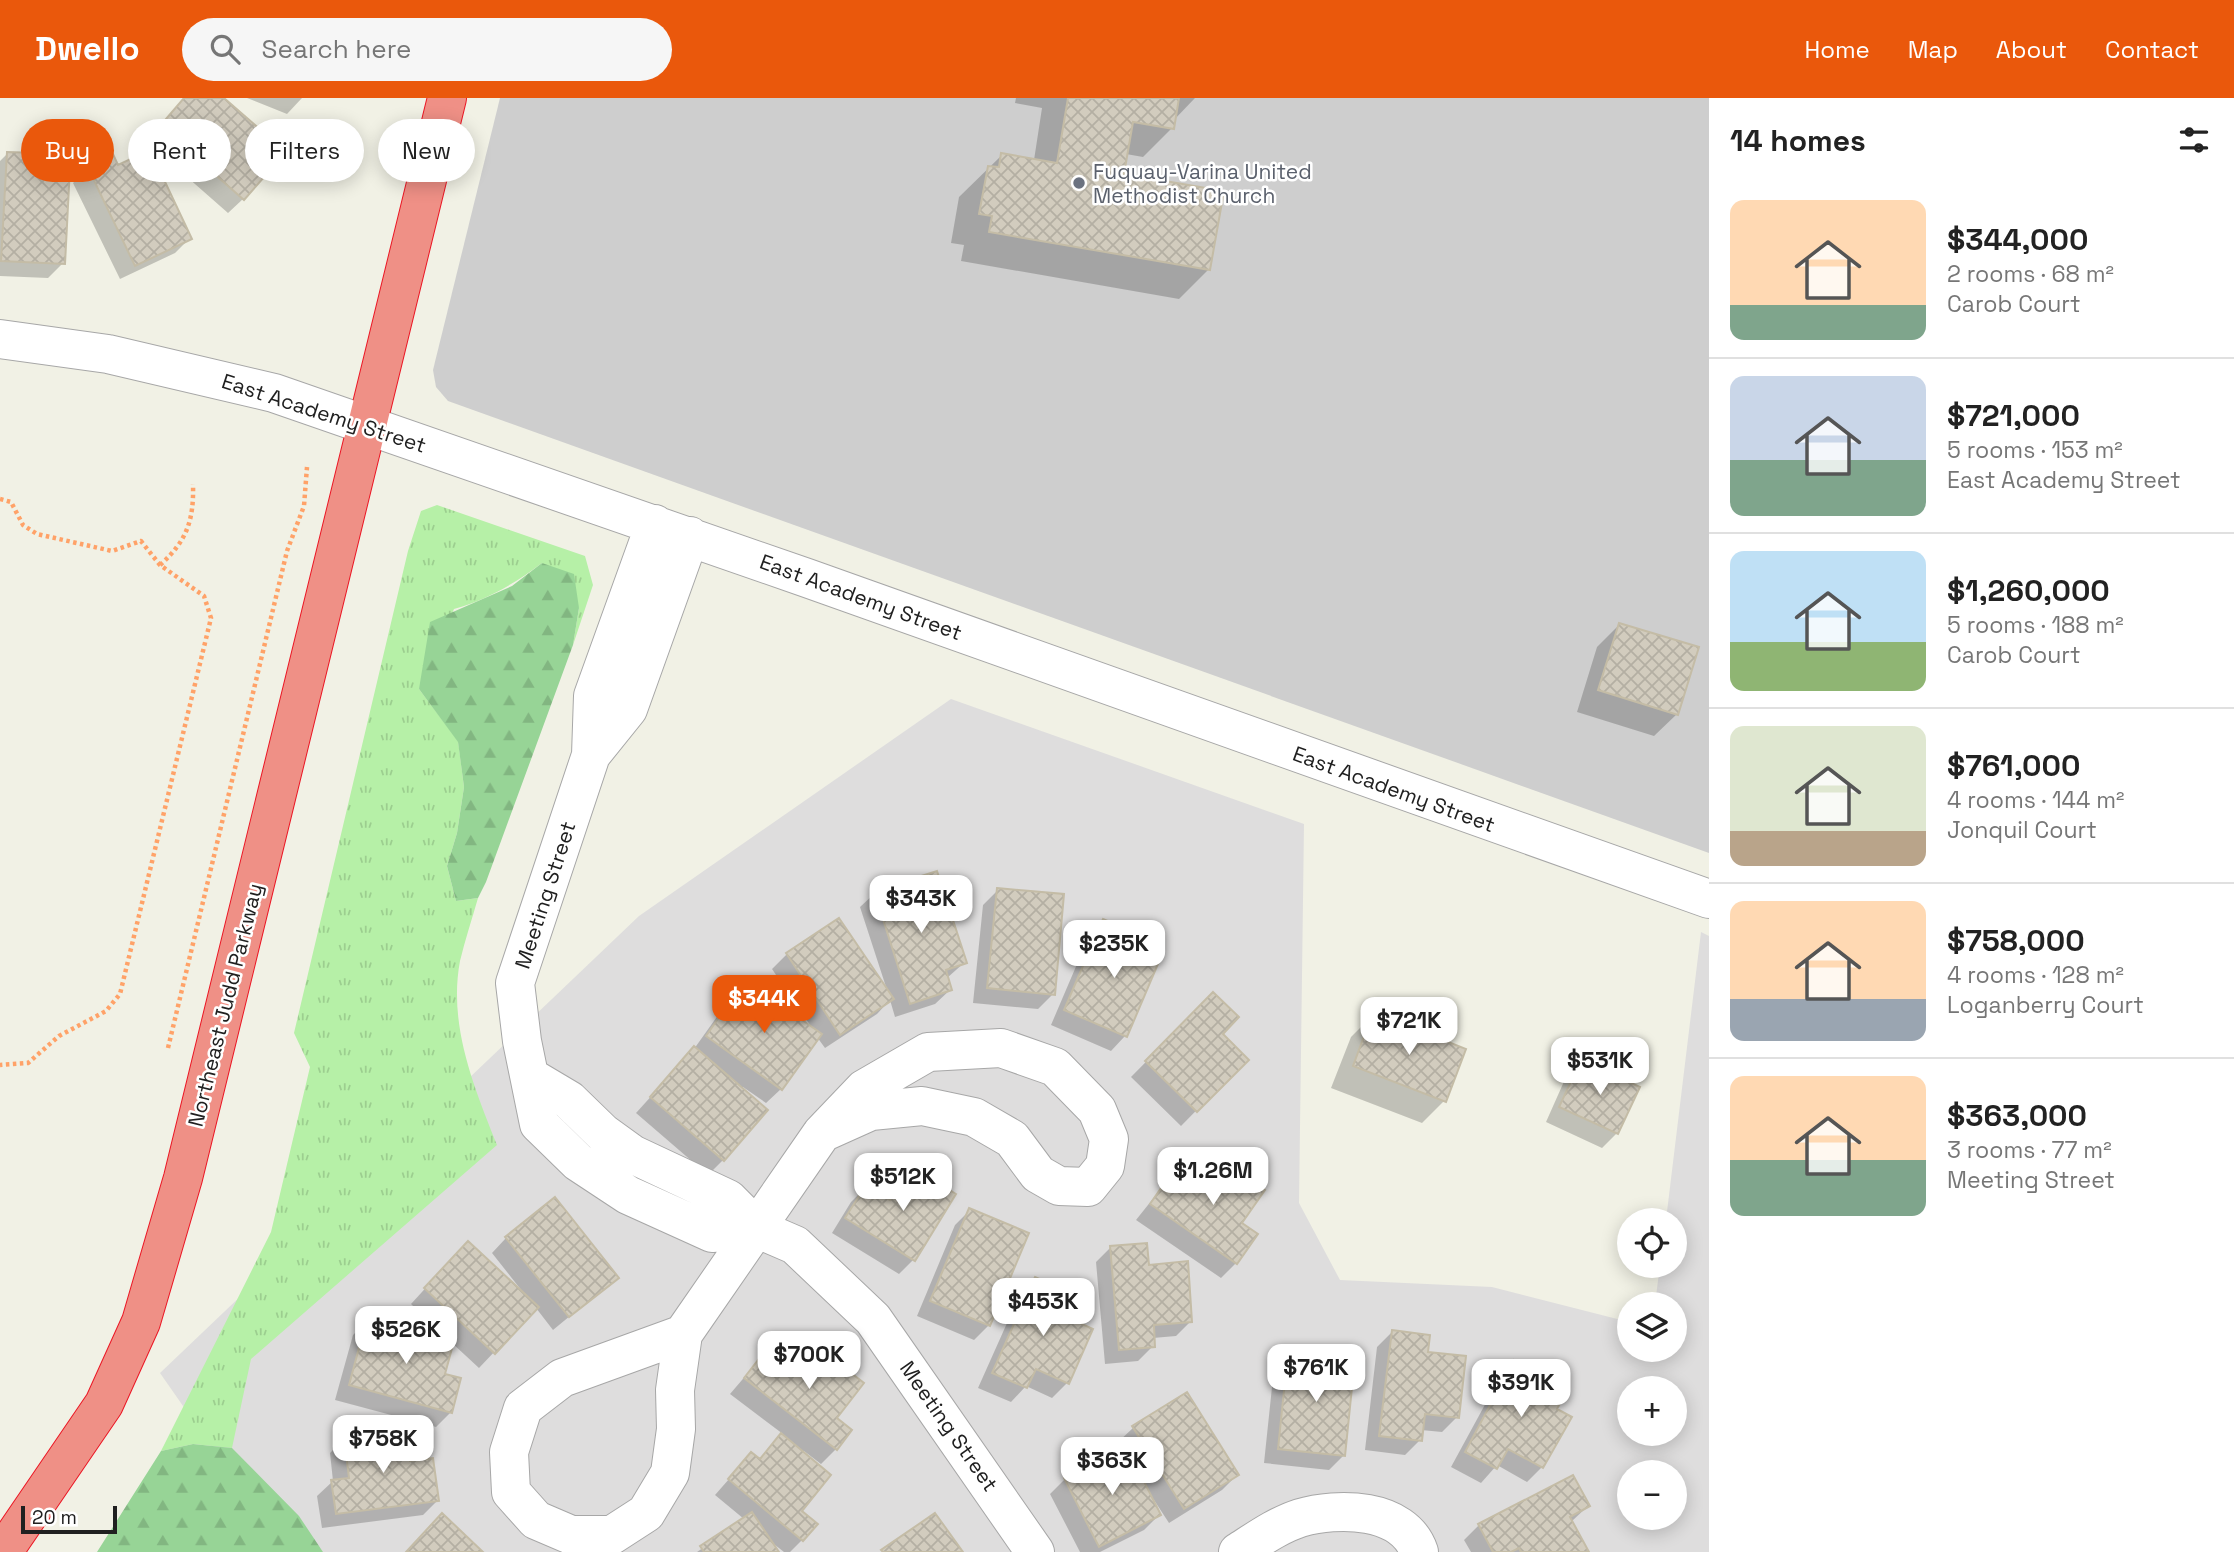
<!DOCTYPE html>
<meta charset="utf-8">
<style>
:root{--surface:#fff;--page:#f6f6f6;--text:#222;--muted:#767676;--line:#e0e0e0;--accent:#ea580c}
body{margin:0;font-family:"Space Grotesk",sans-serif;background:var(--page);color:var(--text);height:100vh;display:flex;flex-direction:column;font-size:26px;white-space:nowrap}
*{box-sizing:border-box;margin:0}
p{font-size:23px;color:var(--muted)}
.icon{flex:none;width:38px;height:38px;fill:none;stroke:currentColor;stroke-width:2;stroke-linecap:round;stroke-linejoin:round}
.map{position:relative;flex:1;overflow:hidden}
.details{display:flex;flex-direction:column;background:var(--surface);width:525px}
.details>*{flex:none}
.banner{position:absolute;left:21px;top:21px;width:665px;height:63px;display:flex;gap:14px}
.buttons{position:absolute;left:1617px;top:1110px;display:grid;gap:14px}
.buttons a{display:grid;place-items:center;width:70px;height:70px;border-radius:50%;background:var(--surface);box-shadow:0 4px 18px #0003;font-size:35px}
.scale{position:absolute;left:21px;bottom:18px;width:96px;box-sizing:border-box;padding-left:7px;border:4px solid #202020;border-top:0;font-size:19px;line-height:24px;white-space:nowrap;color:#202020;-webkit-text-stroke:5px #fff;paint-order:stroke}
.price{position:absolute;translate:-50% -60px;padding:0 16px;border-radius:14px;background:#fff;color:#222;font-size:23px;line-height:46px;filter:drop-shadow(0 2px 4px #0008)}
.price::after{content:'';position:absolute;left:50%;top:42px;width:21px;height:16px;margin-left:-10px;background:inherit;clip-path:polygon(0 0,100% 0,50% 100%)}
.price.active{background:var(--accent);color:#fff}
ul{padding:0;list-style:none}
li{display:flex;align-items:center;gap:21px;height:175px;padding:0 21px}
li+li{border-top:2px solid var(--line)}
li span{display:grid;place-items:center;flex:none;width:196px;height:140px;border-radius:14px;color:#555}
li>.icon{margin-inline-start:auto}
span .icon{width:84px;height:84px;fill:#fffc;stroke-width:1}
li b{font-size:30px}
h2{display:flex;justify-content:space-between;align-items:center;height:84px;padding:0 21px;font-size:30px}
.pill{padding:0 24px;border-radius:32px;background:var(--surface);box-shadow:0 4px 18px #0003;font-size:24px;line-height:63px}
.pill.active{background:var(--accent);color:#fff}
header{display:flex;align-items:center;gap:42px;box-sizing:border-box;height:98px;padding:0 35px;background:var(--accent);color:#fff}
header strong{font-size:33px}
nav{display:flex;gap:38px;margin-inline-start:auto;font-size:24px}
.search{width:490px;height:63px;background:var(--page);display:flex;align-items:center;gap:18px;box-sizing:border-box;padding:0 24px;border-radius:38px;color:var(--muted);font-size:26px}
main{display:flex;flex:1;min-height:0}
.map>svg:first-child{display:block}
</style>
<header>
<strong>Dwello</strong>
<div class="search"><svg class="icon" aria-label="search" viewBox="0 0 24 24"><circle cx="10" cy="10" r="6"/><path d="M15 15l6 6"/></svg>Search here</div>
<nav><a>Home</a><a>Map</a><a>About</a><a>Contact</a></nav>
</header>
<main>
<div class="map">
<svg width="1709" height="1454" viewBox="0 0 1709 1454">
<defs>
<pattern id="grass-tufts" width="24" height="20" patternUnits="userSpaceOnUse" patternTransform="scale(1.75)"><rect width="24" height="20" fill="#b6f0a7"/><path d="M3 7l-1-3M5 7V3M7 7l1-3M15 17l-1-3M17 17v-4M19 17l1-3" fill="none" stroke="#9cce8f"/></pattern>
<pattern id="forest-firs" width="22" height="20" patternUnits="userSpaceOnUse" patternTransform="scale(1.75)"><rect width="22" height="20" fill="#97d496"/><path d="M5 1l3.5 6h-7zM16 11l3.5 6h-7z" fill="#82b681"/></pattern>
<pattern id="building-cross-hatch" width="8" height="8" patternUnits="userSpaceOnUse" patternTransform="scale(1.75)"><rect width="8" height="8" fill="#d2ccbe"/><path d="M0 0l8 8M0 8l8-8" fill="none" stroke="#b4afa3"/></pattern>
</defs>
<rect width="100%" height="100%" fill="#f1f1e5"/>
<path fill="#dedddd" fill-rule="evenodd" d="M951,601L1304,726L1299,1105L1340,1182L1492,1189L1629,1224V1251H1675V1206H1655L1660,1167H1675V1122H1666L1701,834L1709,838V1454H285L160,1275L639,818ZM1629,1290H1675V1335H1629ZM1629,1374H1675V1419H1629Z"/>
<path fill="#cecece" d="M500,0H1709V755L448,303L436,289L433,272Z"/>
<path fill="url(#grass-tufts)" d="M437,407L585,458L593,487L573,547L579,510L542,465C514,486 488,501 454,511L419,591L458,643L464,689L457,735L447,768L456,803L478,800C472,821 465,842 460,863C448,927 474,989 497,1047L251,1261L232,1350L193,1346L161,1353L271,1134L310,969L294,935L408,453L421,413Z"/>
<path fill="url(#forest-firs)" d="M542,465L574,476L579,510L573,547L486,784L478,800L456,803L447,768L457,735L464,689L458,644L419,591L430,524L512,488Z
M193,1346L232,1350L299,1418L323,1454H97L161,1353Z"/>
<path fill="#0003" d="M185,0H222L243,101L228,115L146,43Z
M247,0H302L287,16Z
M1016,0H1195L1173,23L1172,30L1143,59L1126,56L1122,78L1208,172L1179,201L961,163L964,147L951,145L959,99L1002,57L1034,62L1042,10L1015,5Z
M7,56L35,69L63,165L48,180L0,178V63Z
M88,70H117L190,140L175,155L120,181L73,85Z
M1619,527L1677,616L1654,638L1577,614L1597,549Z
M998,792L1053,896L1038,911L973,905L983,807Z
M875,795L965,864L947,880L950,892L935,906L895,919L890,902L877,916L825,950L817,939L781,991L766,1005L743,989L723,1062L708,1077L636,1015L694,951L731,899L746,884L812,930L772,871L787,856L887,892L860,809Z
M1103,824L1123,839L1125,938L1111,953L1051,927L1089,838Z
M1213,896L1220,936L1246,962L1181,1028L1131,979Z
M1374,916L1444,1003L1422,1025L1331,990L1351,939Z
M1581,964L1617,1035L1602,1050L1546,1024L1566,979Z
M1215,1059L1240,1125L1236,1165L1221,1180L1136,1122L1175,1073L1193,1085Z
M911,1070L914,1161L899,1176L832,1135L851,1104L866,1089L886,1102Z
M970,1112L989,1227L974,1242L917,1218L955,1127Z
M506,1140L616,1180L553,1232L536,1210L479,1270L452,1245L443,1277L451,1314L436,1329L335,1302L353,1237L368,1222L452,1245L411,1206L453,1160L522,1193L492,1155Z
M1111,1149L1147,1169L1191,1223L1176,1238L1153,1240V1248L1138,1263L1105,1266L1096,1164Z
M1035,1181L1060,1218L1091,1232L1067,1285L1052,1300L1026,1288L1011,1304L978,1290L1020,1196Z
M1392,1234L1426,1256L1457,1319L1442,1334L1421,1332L1420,1342L1405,1357L1365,1352L1377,1249Z
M812,1248L834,1320L836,1351L821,1366L804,1353L802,1355V1442L790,1454H784L770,1443L777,1454H697L744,1421L715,1397L751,1356L759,1362L783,1336L730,1296L765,1255L789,1273Z
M1289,1255L1344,1357L1329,1372L1264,1365L1274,1270Z
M1515,1264L1542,1369L1527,1384L1497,1367L1481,1385L1451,1369L1500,1279Z
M1133,1330L1237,1377L1222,1392L1169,1425L1154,1402L1152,1403L1159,1417L1144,1432L1100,1454H1080L1050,1396L1065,1381L1123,1352L1118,1344Z
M345,1340L409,1365L438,1402L423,1417L322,1430L317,1398L333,1383L330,1355Z
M1588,1408L1571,1424L1586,1454H1471L1464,1442L1479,1427Z"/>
<path fill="url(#building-cross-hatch)" stroke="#c4bca6" stroke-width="2" d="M184,0H224L286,54L244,102L160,28Z
M1068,0H1179L1174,31L1133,24L1124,76L1224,93L1210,172L989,134L992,118L979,116L988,68L999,69L1001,55L1057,65Z
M150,52L192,141L135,168L87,68L113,56L118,67Z
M7,54L37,55V67L70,69L65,166L1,163Z
M1619,525L1699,549L1678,617L1598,592Z
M937,773L967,865L946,872L952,892L910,906L874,793Z
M997,790L1064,796L1055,897L987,890Z
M839,820L894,901L840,937L786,855Z
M1103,821L1128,832L1125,838L1163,854L1127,939L1064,912Z
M745,882L822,936L782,992L706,938Z
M1213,894L1239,919L1223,936L1249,962L1197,1014L1145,963Z
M1373,914L1466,951L1446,1004L1353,968Z
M694,948L768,1012L724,1063L650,999Z
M1581,962L1640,989L1618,1036L1559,1009Z
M1215,1057L1265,1092L1242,1125L1258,1136L1237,1166L1150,1106L1175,1070L1196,1085Z
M911,1068L956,1096L915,1163L845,1120L866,1087L890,1102Z
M555,1099L619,1180L569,1219L505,1139Z
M969,1110L1029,1135L990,1228L930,1203Z
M468,1143L539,1209L495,1256L424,1190Z
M1147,1145L1149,1167L1188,1163L1192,1224L1154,1227L1155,1249L1119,1252L1110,1148Z
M1035,1179L1072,1196L1062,1217L1093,1231L1069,1286L1036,1271L1027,1290L992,1275Z
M367,1220L454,1243L445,1276L461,1280L452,1315L349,1287Z
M1392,1232L1430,1237L1428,1254L1466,1258L1459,1320L1425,1316L1422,1343L1379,1338Z
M812,1245L864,1285L837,1320L852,1332L837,1352L744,1280L765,1253L791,1273Z
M1288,1253L1355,1260L1345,1358L1278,1351Z
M1514,1262L1568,1291L1557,1311L1572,1319L1543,1370L1508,1351L1497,1371L1465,1354Z
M1187,1294L1239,1377L1184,1411L1132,1328Z
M406,1331L410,1363L433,1360L439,1403L336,1416L331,1382L349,1380L344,1339Z
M781,1335L831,1377L802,1413L818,1426L803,1443L728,1381L751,1354L760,1361Z
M1126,1348L1161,1417L1099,1449L1064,1380Z
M1573,1377L1590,1408L1570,1419L1589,1454H1521L1519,1450L1511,1454H1493L1478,1426Z
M752,1414L779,1454H704L700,1448Z
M442,1415L483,1454H406Z
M935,1415L963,1454H883L881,1452Z"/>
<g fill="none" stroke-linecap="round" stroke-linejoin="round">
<defs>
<path id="minor" d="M0,241L108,256L274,295L807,480L1709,801
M655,426L593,598L591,657L515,885L522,943L539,1026L578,1064L628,1097L712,1135L758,1131
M591,657L628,611L690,438
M532,980L569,1002L603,1035L632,1056L728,1101L758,1131L795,1147L873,1221L1035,1454
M683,1236L675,1292L676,1331L670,1375L646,1415L612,1437H571L536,1422L511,1394L509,1354L523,1310L562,1280L683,1236L822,1035L864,991L928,954L1001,950L1055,969L1097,1012L1109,1041L1105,1068L1088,1089L1059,1088L1038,1076L1012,1041L974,1019L922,1008L871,1013L822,1035
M1238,1454C1257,1442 1278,1427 1300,1420C1337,1409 1404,1409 1419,1454"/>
<path id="highway" d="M3,1454L104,1306L141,1224L183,1080L447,0"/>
</defs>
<use href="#minor" stroke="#a7a7a7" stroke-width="40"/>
<use href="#highway" stroke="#eb1624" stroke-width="40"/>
<path stroke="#ffa268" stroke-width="4.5" stroke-dasharray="3.5 3.5" stroke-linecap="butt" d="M0,401L11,404L23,427L37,436L112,453L141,443L160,467L204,498L211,520L120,896L106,913L59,938L28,965L0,967
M160,467C187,443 194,422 193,386
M168,950L287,453L304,408L307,369"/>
<use href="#minor" stroke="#fff" stroke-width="38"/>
<use href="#highway" stroke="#ef9086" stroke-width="38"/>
</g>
<circle fill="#6b7280" stroke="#fff" stroke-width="2.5" cx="1079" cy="85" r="7"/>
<g text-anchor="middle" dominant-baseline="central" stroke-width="5" stroke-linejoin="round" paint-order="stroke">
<g font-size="21" fill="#5b616d" stroke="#fff" text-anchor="start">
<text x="1093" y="73">Fuquay-Varina United<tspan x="1093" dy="24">Methodist Church</tspan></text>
</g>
<g font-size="21" fill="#202020" stroke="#fff">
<text transform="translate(324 315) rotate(18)">East Academy Street</text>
<text transform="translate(861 499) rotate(20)">East Academy Street</text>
<text transform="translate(1394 691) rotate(20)">East Academy Street</text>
<text transform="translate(545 797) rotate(-72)">Meeting Street</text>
<text transform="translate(225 907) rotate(-76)">Northeast Judd Parkway</text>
<text transform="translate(949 1328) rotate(55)">Meeting Street</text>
</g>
</g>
</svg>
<div class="buttons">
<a><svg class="icon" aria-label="locate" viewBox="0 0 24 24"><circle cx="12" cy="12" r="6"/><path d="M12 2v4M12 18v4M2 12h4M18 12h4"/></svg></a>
<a><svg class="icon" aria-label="layers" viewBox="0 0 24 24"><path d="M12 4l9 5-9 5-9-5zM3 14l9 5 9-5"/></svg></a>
<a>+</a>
<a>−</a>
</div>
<div class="scale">20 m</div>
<b class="price" style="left:921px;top:837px">$343K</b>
<b class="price" style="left:1114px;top:882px">$235K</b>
<b class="price active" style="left:764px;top:937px">$344K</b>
<b class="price" style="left:1409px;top:959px">$721K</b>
<b class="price" style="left:1600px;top:999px">$531K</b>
<b class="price" style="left:1213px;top:1109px">$1.26M</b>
<b class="price" style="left:903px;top:1115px">$512K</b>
<b class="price" style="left:1043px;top:1240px">$453K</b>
<b class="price" style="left:406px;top:1268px">$526K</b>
<b class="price" style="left:809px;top:1293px">$700K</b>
<b class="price" style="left:1316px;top:1306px">$761K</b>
<b class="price" style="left:1521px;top:1321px">$391K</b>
<b class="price" style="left:383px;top:1377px">$758K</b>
<b class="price" style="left:1112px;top:1399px">$363K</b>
<div class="banner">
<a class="pill active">Buy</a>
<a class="pill">Rent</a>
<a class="pill">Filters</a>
<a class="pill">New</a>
</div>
</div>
<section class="details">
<h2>14 homes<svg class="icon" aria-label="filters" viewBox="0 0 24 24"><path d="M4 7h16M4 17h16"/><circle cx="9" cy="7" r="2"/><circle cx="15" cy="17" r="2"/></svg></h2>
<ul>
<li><span style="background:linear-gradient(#ffd9b3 75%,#7fa58c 0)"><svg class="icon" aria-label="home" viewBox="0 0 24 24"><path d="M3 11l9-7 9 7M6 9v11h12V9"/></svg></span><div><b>$344,000</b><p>2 rooms · 68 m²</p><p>Carob Court</p></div></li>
<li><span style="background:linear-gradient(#c9d6e8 60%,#7fa58c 0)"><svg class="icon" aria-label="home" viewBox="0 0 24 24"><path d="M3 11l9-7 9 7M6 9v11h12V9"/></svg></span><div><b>$721,000</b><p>5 rooms · 153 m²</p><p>East Academy Street</p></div></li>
<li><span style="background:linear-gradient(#bfe0f5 65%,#8fb573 0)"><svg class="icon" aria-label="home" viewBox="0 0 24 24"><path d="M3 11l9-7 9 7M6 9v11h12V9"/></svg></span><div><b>$1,260,000</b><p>5 rooms · 188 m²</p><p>Carob Court</p></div></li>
<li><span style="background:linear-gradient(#dfe7d0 75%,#b9a48a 0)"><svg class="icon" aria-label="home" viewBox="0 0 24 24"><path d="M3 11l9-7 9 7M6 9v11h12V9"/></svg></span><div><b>$761,000</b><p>4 rooms · 144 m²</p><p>Jonquil Court</p></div></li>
<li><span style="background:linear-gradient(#ffd9b3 70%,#9aa5b1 0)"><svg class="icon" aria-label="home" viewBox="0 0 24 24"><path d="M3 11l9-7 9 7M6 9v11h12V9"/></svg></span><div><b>$758,000</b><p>4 rooms · 128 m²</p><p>Loganberry Court</p></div></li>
<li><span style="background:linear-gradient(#ffd9b3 60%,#7fa58c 0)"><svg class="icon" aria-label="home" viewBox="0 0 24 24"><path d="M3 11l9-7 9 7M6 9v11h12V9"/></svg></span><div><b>$363,000</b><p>3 rooms · 77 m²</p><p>Meeting Street</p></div></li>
</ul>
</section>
</main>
